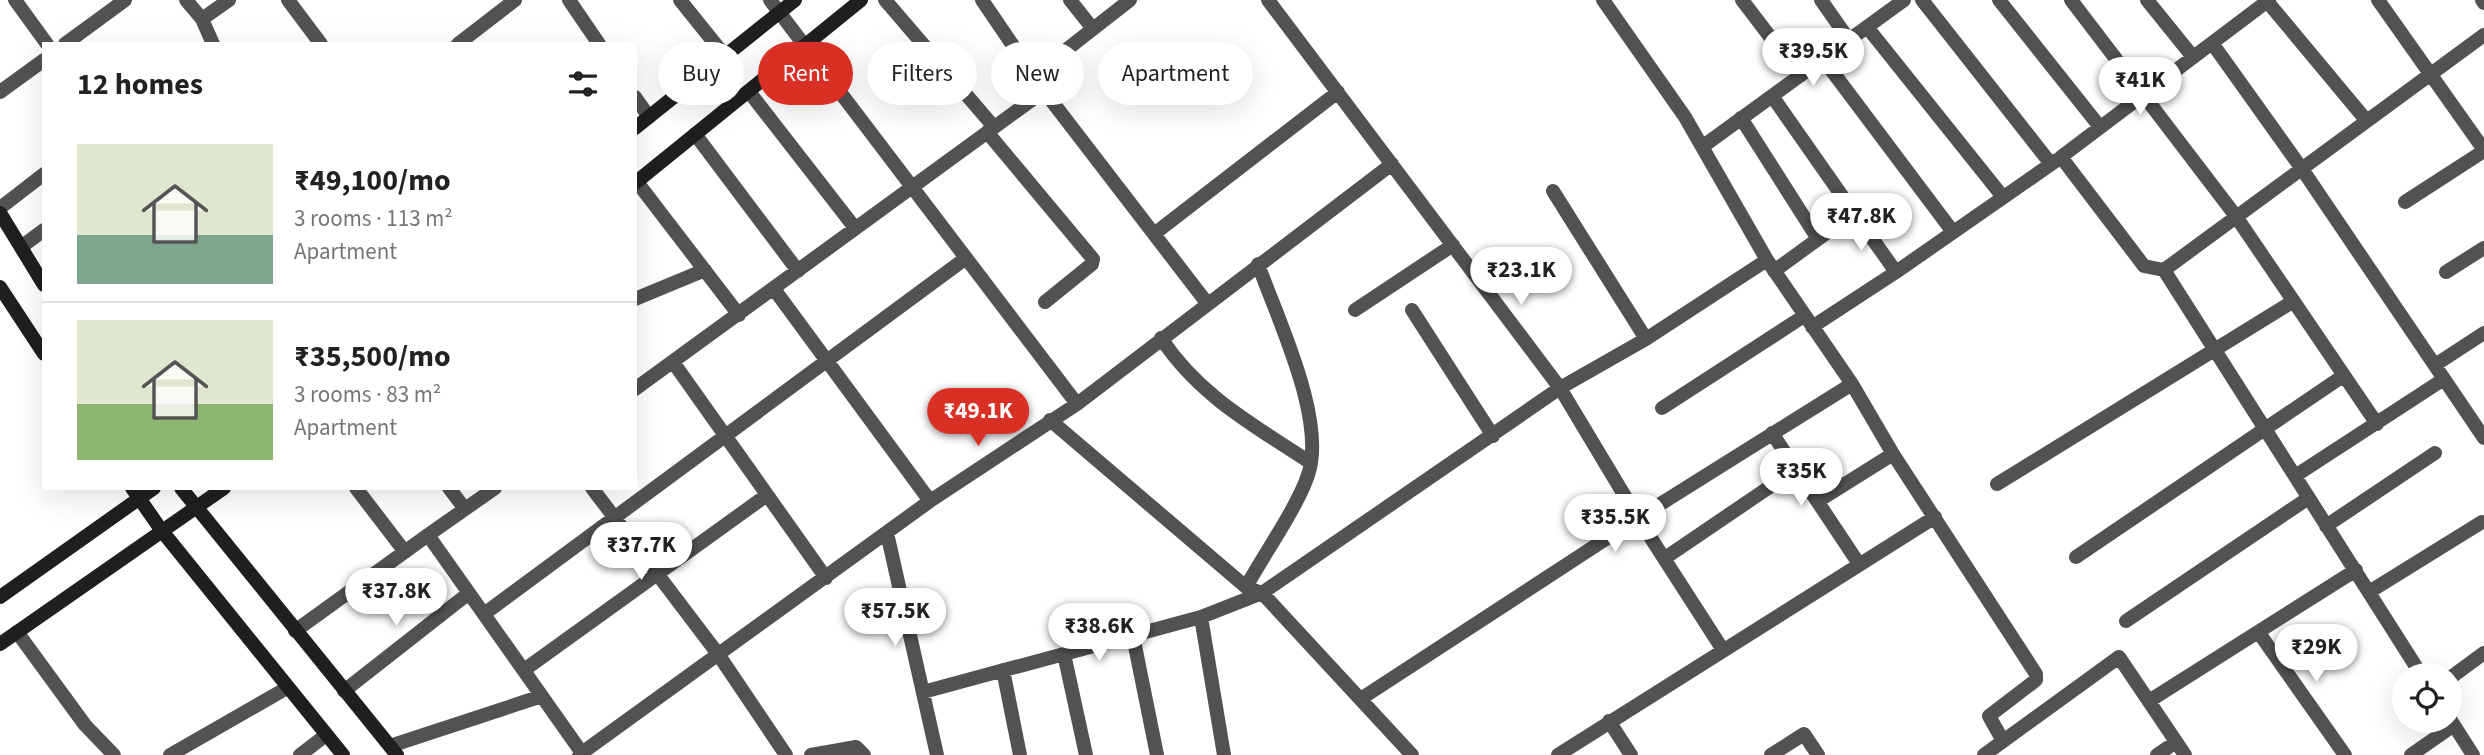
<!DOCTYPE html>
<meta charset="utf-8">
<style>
:root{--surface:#fff;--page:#f2f2f2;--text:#222;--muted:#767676;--line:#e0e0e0;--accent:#d93025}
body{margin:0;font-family:"Source Sans 3",sans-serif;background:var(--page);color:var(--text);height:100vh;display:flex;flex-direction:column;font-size:26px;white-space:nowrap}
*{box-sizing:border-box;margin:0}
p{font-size:23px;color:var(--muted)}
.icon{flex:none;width:38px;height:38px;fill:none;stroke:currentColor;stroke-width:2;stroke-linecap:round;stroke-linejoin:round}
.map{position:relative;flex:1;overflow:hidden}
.panel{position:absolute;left:42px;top:42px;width:595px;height:448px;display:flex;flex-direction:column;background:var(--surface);border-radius:0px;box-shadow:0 7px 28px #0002}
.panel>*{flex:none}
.guide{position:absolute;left:658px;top:42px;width:665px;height:63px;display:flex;gap:14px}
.fabs{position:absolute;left:2392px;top:663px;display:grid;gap:14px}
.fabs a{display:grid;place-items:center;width:70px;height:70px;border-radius:50%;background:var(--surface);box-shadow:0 7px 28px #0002;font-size:35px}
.price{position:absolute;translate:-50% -60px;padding:0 16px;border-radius:24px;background:#fff;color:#222;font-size:23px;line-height:46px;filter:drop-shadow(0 2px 4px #0008)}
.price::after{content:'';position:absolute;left:50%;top:42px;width:21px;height:16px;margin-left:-10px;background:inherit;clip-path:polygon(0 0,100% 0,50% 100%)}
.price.active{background:var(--accent);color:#fff}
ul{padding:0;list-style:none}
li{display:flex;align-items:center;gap:21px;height:175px;padding:0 35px}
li+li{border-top:2px solid var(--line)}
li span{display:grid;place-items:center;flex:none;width:196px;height:140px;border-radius:0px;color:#555}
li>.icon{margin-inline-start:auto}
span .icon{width:84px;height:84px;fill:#fffc;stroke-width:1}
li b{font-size:30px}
h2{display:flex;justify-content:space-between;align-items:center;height:84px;padding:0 35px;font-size:30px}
.chip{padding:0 24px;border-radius:32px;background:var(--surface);box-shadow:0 7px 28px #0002;font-size:24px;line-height:63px}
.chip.active{background:var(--accent);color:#fff}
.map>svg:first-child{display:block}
</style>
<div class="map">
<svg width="2484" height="755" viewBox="0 0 2484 755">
<rect width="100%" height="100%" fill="#fff"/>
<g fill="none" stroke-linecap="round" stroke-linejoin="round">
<path stroke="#525252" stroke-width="14" d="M15,0L47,44
M186,0L202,19L213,44
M288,0L321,44
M569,0L599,44
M680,0L725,56
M770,0L1077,404
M885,0L994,127
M982,0L1037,81
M1070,0L1093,29
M1268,0L1560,388L1638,518L1723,650
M1603,0L1685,117L1767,260L1852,384L1893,454L2036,674V680L1989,716L2003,741
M1742,0L1800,76
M1821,0L1849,40
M1922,0L2051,164
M1999,0L2100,127
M2071,0L2235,215L2377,424
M2147,0L2193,57
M2266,0L2366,120
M2378,0L2484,150
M2482,0L2484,3
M202,19L229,0
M1867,27L2003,197
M2212,43L2302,169L2484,438
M65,44L125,0
M458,44L515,0
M1823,59L1953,232
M1034,75L1130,0
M0,92L44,60
M750,93L855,228
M1772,96L1854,213
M635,97L649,117
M1741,118L1818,239
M987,132L1093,259L1092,264L1045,302
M695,134L798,271
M1702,147L1904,0
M637,182L739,315
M1553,191L1646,339
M2405,202L2484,151
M0,208L44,174
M1154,234L1338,92
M21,247L44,230
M2164,270L2144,266L2061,157L2269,0
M1774,271L1854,213L1896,272L1812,327
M1896,272L2057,160
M2446,272L2484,248
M774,289L930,501
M635,299L705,270
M1355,310L1453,245
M1412,310L1493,436
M1161,338C1199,396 1255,426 1311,463
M673,362L826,578
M2435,365L2484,333
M635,389L1044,91L1207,303
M1662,408L1804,316
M1050,420L1246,587L1262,593L1412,755
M1772,433L1859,564
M2295,476L2444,379
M1997,484L2292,302
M356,488L405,552
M449,488L465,509
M495,488L428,535L582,753
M592,488L718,654L786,755
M1818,501L1893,454
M2326,526L2435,453
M887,533L937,755
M2076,557L2343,376
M1665,558L1796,469
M1246,587C1263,556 1298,506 1308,475C1327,420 1277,318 1258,264
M2369,592L2482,522
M484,614L966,258
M1201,617L1224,755
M2126,621L2307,499
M295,631L428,535
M17,632L85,725L114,755
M2259,633L2345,755
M1133,636L1157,755
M1064,654L1086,755
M524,670L767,495
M1003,670L1020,755
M2422,676L2164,270L2484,35
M2450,678L2484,653
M344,691L469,593
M923,692L1201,617L1262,593L1560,388L1646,339L1767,260
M1362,698L1638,518L1852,384
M2149,701L2356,570
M2450,719L2473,755
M1609,721L1631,755
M390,746L542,696
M170,755L287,688
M300,755L326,735
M579,755L930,501L1077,404L1392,164
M811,755L856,747L864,755
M1558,755L1935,517
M1771,755L1804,734L1818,755
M1984,755L2119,657L2185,755
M2157,755L2176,742
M2411,755L2454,725"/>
<path stroke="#1f1f1f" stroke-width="14" d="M635,128L795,0
M635,183L861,0
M0,213L44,285
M0,287L44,354
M132,488L162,531L343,755
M181,488L397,755
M0,597L154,488
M0,644L224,488"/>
</g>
</svg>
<div class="fabs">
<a><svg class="icon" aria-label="locate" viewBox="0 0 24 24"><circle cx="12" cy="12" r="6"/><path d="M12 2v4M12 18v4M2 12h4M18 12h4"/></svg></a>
</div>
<b class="price" style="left:1813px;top:88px">₹39.5K</b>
<b class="price" style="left:2140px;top:117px">₹41K</b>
<b class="price" style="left:1861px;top:253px">₹47.8K</b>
<b class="price" style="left:1521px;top:307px">₹23.1K</b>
<b class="price active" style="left:978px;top:448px">₹49.1K</b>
<b class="price" style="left:1801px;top:508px">₹35K</b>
<b class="price" style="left:1615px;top:554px">₹35.5K</b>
<b class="price" style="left:641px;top:582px">₹37.7K</b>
<b class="price" style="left:396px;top:628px">₹37.8K</b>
<b class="price" style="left:895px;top:648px">₹57.5K</b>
<b class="price" style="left:1099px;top:663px">₹38.6K</b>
<b class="price" style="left:2316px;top:684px">₹29K</b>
<div class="guide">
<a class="chip">Buy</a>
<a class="chip active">Rent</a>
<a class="chip">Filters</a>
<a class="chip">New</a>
<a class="chip">Apartment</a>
</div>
<section class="panel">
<h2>12 homes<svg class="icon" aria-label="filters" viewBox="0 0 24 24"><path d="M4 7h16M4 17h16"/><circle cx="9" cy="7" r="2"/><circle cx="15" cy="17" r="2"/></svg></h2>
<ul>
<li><span style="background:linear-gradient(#dfe7d0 65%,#7fa58c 0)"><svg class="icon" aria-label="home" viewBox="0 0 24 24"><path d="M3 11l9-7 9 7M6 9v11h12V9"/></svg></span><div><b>₹49,100/mo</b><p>3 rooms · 113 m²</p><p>Apartment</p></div></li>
<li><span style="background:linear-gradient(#dfe7d0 60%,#8fb573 0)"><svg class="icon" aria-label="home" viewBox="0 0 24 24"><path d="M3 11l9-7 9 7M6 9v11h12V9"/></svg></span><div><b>₹35,500/mo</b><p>3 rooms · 83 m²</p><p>Apartment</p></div></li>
</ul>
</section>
</div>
